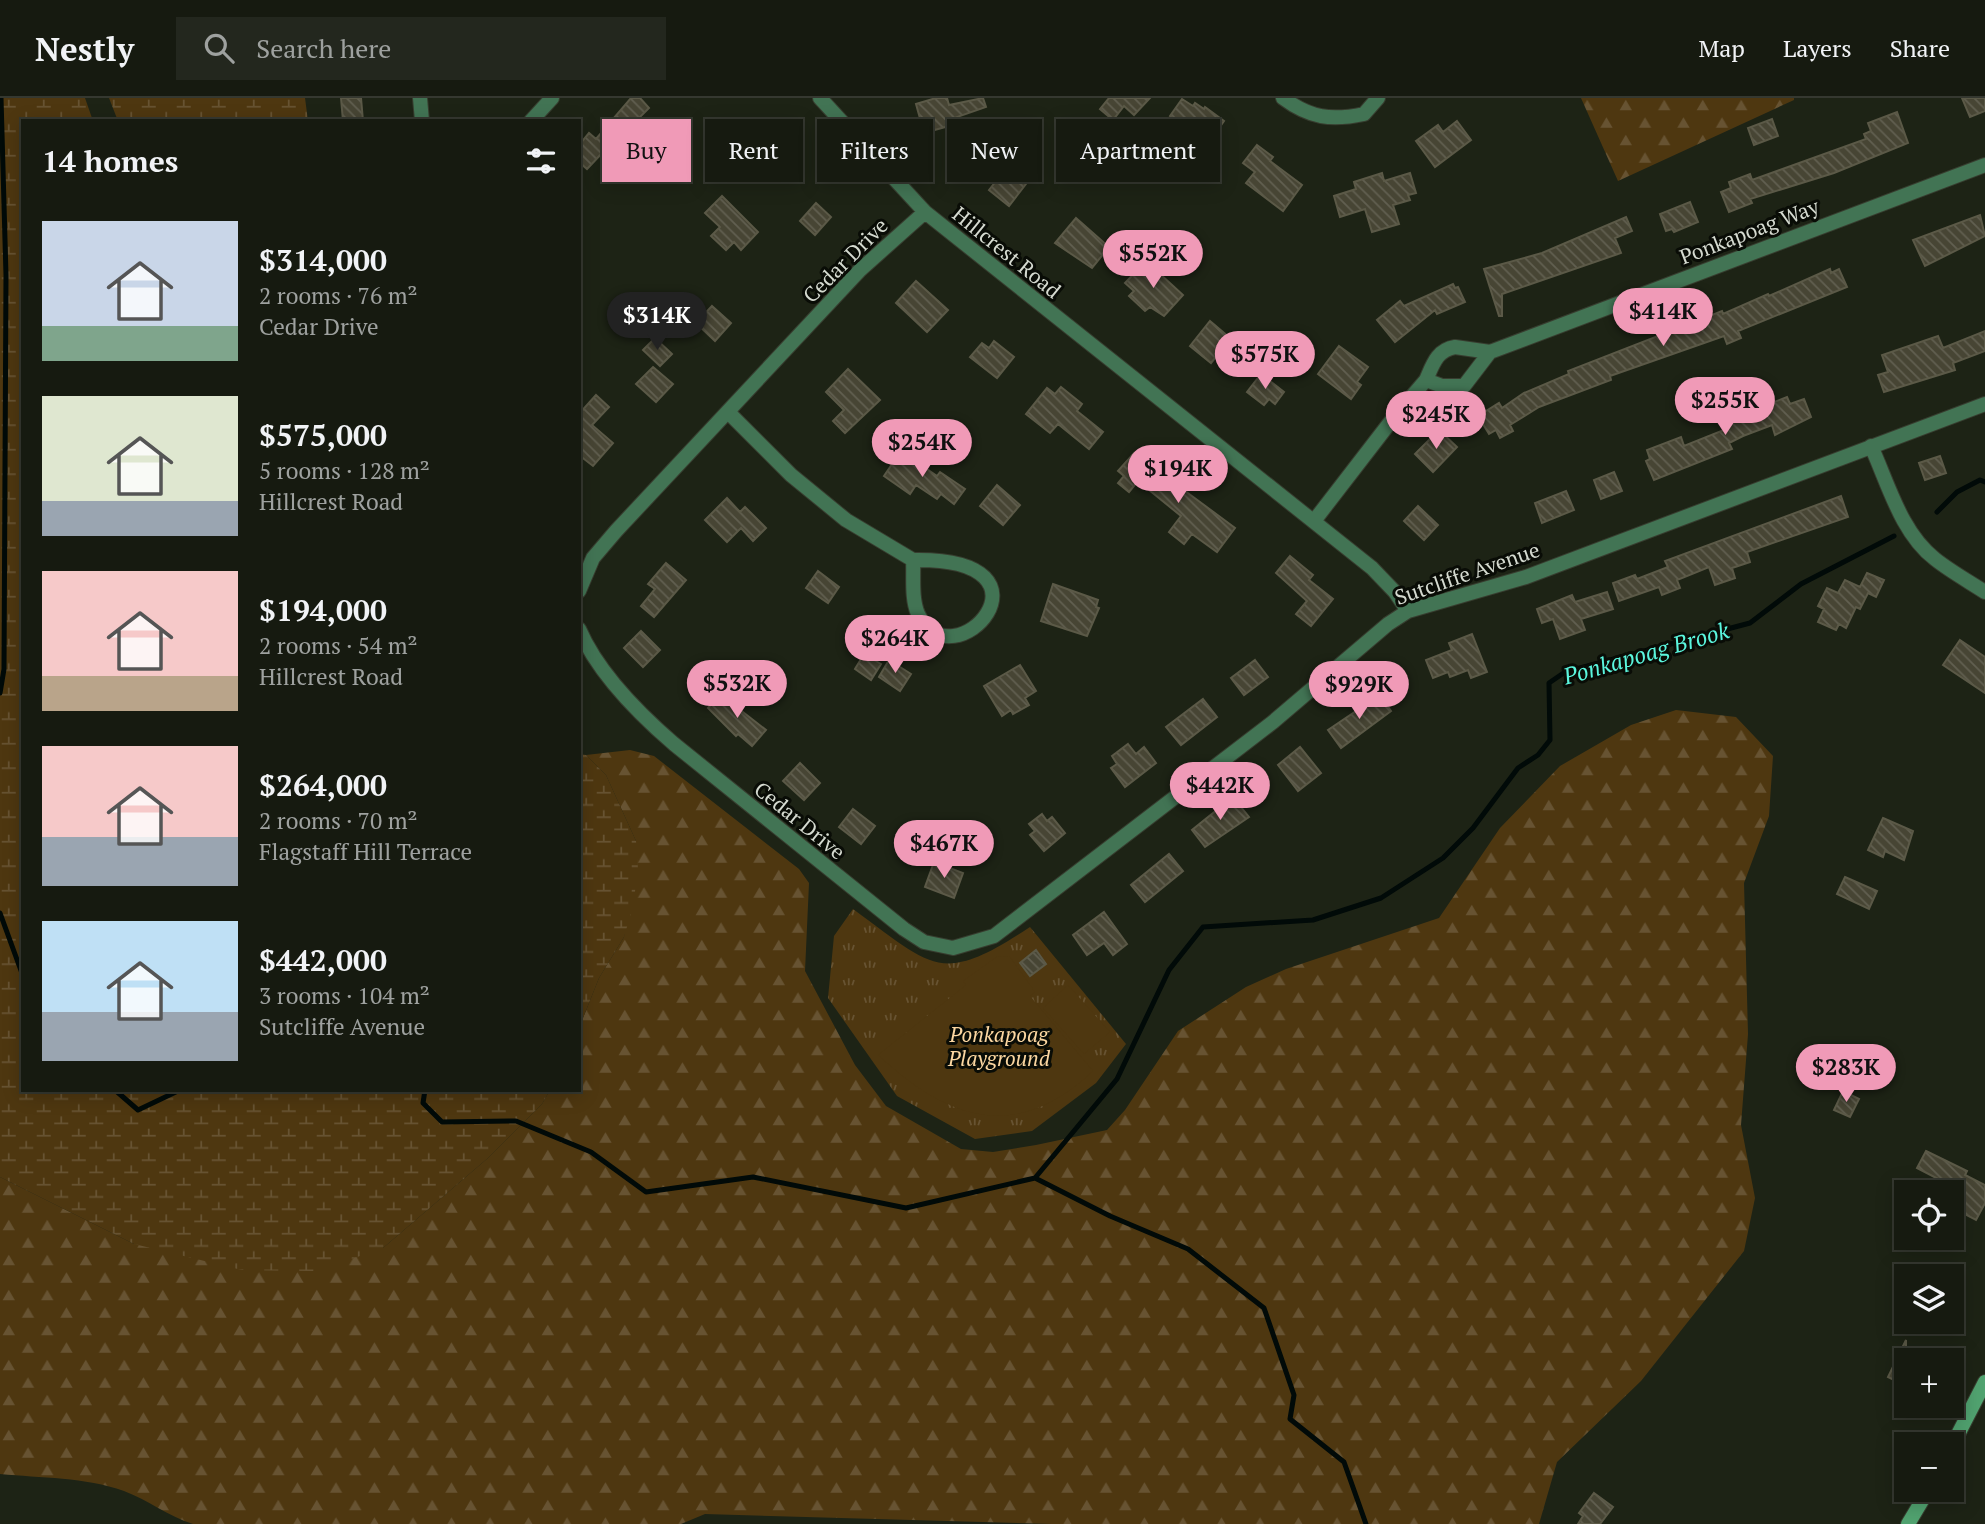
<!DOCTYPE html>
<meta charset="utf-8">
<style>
:root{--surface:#161a10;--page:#23271e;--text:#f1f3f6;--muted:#9ea19f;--line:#353830;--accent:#f09ab7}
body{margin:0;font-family:"PT Serif",serif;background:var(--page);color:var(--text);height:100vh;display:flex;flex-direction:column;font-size:26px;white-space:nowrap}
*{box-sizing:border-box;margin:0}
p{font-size:23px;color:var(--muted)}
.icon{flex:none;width:38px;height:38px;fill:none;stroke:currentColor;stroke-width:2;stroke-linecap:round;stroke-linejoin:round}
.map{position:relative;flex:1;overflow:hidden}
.drawer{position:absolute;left:21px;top:21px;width:560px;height:973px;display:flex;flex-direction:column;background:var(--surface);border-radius:0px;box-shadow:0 4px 18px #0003,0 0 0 2px var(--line)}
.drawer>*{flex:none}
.banner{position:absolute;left:602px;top:21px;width:665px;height:63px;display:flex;gap:14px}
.tools{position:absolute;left:1894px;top:1082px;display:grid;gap:14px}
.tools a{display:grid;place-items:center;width:70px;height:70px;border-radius:0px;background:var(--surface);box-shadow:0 4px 18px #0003,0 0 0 2px var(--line);font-size:35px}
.price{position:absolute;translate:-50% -60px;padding:0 16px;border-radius:24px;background:var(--accent);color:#111;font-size:23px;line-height:46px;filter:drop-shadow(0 2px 4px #0008)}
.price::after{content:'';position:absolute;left:50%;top:42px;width:21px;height:16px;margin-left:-10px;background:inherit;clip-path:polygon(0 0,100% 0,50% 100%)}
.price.on{background:#222;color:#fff}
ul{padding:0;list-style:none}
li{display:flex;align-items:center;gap:21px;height:175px;padding:0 21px}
li span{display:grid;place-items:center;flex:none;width:196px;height:140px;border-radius:0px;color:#555}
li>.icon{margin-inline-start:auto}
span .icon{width:84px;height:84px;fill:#fffc;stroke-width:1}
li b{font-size:30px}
h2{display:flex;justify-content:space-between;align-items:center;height:84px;padding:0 21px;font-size:30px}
.chip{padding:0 24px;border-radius:0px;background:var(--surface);box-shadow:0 4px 18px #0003,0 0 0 2px var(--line);font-size:24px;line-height:63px}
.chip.on{background:var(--accent);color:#111}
header{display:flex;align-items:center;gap:42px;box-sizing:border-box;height:98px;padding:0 35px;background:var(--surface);border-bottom:2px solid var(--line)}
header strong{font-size:33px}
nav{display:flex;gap:38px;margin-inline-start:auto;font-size:24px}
.search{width:490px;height:63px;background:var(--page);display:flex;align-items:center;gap:18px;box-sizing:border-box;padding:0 24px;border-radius:0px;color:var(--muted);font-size:26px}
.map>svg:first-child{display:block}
</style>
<header>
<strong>Nestly</strong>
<div class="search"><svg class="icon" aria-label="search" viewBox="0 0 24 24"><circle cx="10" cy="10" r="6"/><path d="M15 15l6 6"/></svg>Search here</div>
<nav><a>Map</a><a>Layers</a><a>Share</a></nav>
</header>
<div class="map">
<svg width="1985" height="1426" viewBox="0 0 1985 1426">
<defs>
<pattern id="grass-tufts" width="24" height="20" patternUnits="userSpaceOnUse" patternTransform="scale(1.75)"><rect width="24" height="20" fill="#4e3710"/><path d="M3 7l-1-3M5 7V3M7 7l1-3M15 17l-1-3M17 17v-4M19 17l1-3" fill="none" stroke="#675332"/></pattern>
<pattern id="forest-firs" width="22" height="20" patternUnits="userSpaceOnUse" patternTransform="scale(1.75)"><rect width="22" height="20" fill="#4e3710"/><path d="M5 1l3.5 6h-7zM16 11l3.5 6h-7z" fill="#675332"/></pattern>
<pattern id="wetland-marsh" width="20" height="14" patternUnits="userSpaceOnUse" patternTransform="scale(1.75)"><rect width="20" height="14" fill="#4e3710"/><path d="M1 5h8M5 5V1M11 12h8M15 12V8" fill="none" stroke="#675332"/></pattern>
<pattern id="building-back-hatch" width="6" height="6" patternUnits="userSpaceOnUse" patternTransform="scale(1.75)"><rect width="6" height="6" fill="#474534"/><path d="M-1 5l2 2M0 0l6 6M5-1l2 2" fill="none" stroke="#615f50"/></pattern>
</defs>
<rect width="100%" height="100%" fill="#1d2315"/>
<path fill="url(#grass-tufts)" d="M853,811C933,869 940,889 1030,829L1126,946L1096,985L1032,1033L975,1041L897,998L828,900L834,838Z"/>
<path fill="url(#forest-firs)" d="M1581,0H1794V2L1618,83Z
M1676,612L1736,619L1773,658L1769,718L1744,785L1748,936L1741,1027L1755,1100L1744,1153L1641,1283L1557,1364L1539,1426H1052L705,1416L681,1426H193C168,1418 148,1402 124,1393C85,1379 41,1380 0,1376V1079L134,1146L383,1150L488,1060L542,1006L550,992H579V930L599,880L624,839L636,743L606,677L586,657L630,652L654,658L799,771L809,785L805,873L855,967L886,1008L961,1051L993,1054L1036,1047L1107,1032L1125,1012L1178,933L1246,889L1286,871L1439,820L1500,730L1560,668L1631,627Z"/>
<path fill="url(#wetland-marsh)" d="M0,0H85L93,23H23V992H550L542,1006L488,1060L383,1150L317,1173L242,1172L134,1146L0,1079Z
M109,0H305L308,23H118Z
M579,656L586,657L606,677L636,743L638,771L633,808L624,839L599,880L579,930Z"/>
<path fill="#4e3710" d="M998,858L1010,859L1035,894L1030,898L1093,973C1017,1045 949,1023 878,957L966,887L963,883Z
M1068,887L1110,934L1084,956L1043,910Z"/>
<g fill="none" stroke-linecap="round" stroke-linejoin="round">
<path stroke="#010a08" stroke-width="5" d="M1937,414L1957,394L1980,382L1985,384
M0,595L4,571L6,177L1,0
M0,815L23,878
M115,992L138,1012L180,992
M425,992L423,1005L442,1024L516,1023L591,1054L646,1094L753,1079L906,1110L1035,1080L1117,981L1169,872L1203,829L1313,822L1381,800L1443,760L1473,730L1518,670L1538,657L1550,642L1549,585L1565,574L1750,525L1801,486L1894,438
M1035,1080L1110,1118L1188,1151L1264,1210L1294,1297L1290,1321L1344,1364L1366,1426"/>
</g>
<path fill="url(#building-back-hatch)" stroke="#5b5947" stroke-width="2" d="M341,0H361L363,23H343Z
M631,0H640L649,10L621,38L626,43L612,60L604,53L587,71L579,64V47L589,35L596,41Z
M936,0H947L949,7L983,0L986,9L954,20L956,26L924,35L916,6Z
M1109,0H1150L1134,17L1124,8L1113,22L1100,11Z
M1962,0H1985V13L1970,19Z
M1182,1L1193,8L1195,5L1204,11L1205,9L1224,23L1212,40L1196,29L1187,40L1174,31L1179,25L1170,18Z
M1897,14L1908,45L1834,75L1750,101L1752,105L1729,114L1721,94L1731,90L1729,84L1750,76L1752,82L1866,41L1864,36L1871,33L1868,25Z
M1772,21L1778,38L1754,47L1748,30Z
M1457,23L1471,42L1435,69L1416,43L1438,27L1443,34Z
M1257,47L1273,59L1270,63L1302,87L1283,113L1246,85L1255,74L1243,65Z
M1004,73L1011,79L1014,76L1026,86L1009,108L989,92Z
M1382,75L1384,83L1410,75L1416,95L1408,97L1410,102L1393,107L1399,126L1372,134L1365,111L1340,119L1334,98L1356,91L1354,84Z
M722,98L758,134L741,152L734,144L726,152L711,138L720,129L705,115Z
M1690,104L1698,124L1674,134L1672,131L1666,133L1660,116Z
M816,105L831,119L815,137L800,123Z
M1980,117L1985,138L1925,168L1913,142Z
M1626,119L1632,133L1615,140L1621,155L1502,196V218H1499L1484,171L1542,155Z
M1076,120L1109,149L1092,170L1055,145Z
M1146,163L1183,197L1164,218L1150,209L1145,213L1129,198L1134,193L1125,185Z
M1830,171L1831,175L1839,171L1847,189L1738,233L1741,240L1727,246L1724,238L1610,278L1611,282L1539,309L1510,327L1513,333L1500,340L1496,332L1489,336L1478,318L1499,305L1502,310L1524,295L1569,276L1568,273L1722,213L1723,216L1768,196L1769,198Z
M916,183L948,212L927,234L896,205Z
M1453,186L1455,190L1458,189L1465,204L1437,216L1435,212L1395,244L1377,222L1400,203L1404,208Z
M712,208L731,225L715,243L696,225Z
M1210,223L1242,250L1231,263L1220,254L1211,265L1190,248Z
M1985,233V253L1953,265L1955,272L1884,294L1878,277L1888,274L1882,257L1938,238L1943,250Z
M655,240L672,256L660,268L643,252Z
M994,243L1014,259L997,280L970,259L982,245L989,250Z
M1339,248L1368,269L1357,284L1361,287L1351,301L1318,276Z
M653,269L673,286L656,304L636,286Z
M848,271L880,302L845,335L833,323L844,312L826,294Z
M1261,276L1284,294L1275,306L1269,301L1264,307L1247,294Z
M1061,289L1082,306L1077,313L1103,334L1089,351L1058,326L1050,335L1026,316L1047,290L1055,296Z
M596,297L609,309L592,327L613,345L593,368L579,357V316Z
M1787,299L1790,306L1804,301L1811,319L1775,337L1772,327L1743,338L1729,345L1732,351L1654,382L1646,363L1650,361L1647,352L1681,339L1684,348L1729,330L1727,325L1751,313Z
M1439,332L1457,349L1433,374L1415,356Z
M901,353L937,378L940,374L965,391L954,406L941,396L937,401L916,387L910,396L884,378Z
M1134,355L1235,430L1217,454L1192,436L1184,446L1169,434L1181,418L1138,383L1129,394L1118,385L1124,378L1118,373Z
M1940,358L1946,375L1925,382L1919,365Z
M1614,374L1622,393L1601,401L1594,382Z
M997,387L1020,407L1003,427L980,408Z
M1566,393L1574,412L1542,425L1535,405Z
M1841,398L1848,419L1747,454L1750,464L1732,470L1735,480L1715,487L1709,469L1677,482L1680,490L1662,497L1659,489L1619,503L1613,485L1635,477L1637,481L1668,469L1665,463Z
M727,400L740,414L745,409L766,430L753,443L741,430L727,444L705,422Z
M1418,408L1438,427L1424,442L1404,423Z
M1290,458L1313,477L1309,482L1333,501L1311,528L1296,516L1307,503L1276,475Z
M666,465L686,482L654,519L641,508L655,491L648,486Z
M818,473L839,489L828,505L806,490Z
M1867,475L1884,482L1876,499L1868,495L1860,511L1856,509L1846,530L1839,526L1836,532L1818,524L1824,511L1818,508L1827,490L1838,495L1845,482L1860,489Z
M1053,486L1098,502L1096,509L1099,510L1087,538L1041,523Z
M1607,494L1613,511L1581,521L1585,532L1560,541L1553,521L1542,525L1537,511L1572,497L1575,504Z
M641,533L660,552L643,569L624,550Z
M1472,536L1487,574L1471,580L1468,572L1450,579L1448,574L1433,580L1426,562L1452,552L1449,545Z
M1960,542L1985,559V595L1943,567Z
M864,556L881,566L871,582L855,571Z
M889,562L911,576L900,593L879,579Z
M1255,562L1268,579L1244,597L1231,580Z
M1020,567L1036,593L1025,600L1029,607L1013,616L1011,612L1002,618L984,588Z
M720,596L766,632L752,648L738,636L736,638L708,610Z
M1380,597L1391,613L1341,650L1328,632Z
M1203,601L1217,619L1181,647L1166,629Z
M1128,646L1136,656L1144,649L1156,665L1125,689L1111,670L1117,666L1112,658Z
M1300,649L1321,675L1298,693L1278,667Z
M800,665L820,685L804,702L783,683Z
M1233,699L1249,719L1205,749L1192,732Z
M853,711L875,728L861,746L839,729Z
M1042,716L1047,723L1052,719L1065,735L1044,753L1030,737L1035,733L1029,726Z
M1883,720L1913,733L1904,762L1885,753L1883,759L1868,752Z
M1169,756L1183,773L1145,804L1131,787Z
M934,764L963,775L954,800L925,789Z
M1845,779L1877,793L1869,811L1837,796Z
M1104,814L1127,846L1113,857L1104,845L1087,857L1073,837Z
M1036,852L1046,866L1030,878L1020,865Z
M1843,993L1859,1001L1850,1019L1834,1012Z
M1926,1053L1967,1073L1965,1077L1985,1087V1105L1976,1122L1951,1109V1094H1944L1948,1086L1917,1070Z
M1906,1242V1288L1888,1279Z
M1594,1395L1613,1409L1600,1426H1578L1583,1418L1579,1415Z"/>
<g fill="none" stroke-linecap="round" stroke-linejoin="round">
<defs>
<path id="minor" d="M420,0L422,23
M820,0L925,114L1372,470L1395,494L1408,513
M1283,0C1310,20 1331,23 1364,16L1378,0
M531,23L552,0
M1455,249L1490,254L1464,288H1442L1426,282C1433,266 1437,252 1455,249Z
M1490,254L1985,67
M729,315L791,377L846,422L913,462
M1871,348C1888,385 1901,435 1935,461C1950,473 1968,483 1985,494
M1314,423L1395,318L1426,282
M913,462C1069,459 953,589 918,516C911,500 914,478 913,462Z
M579,493L593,460L616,433L860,172L925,114
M579,531C598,575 638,615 674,646L904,831L924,844L953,850L994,838L1273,624L1388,526L1408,513L1526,479L1985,306"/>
<path id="secondary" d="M1951,1350L1985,1284
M1908,1426L1929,1391"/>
</defs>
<use href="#minor" stroke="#373d2f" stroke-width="16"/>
<use href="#secondary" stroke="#373d2f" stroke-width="16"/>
<use href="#minor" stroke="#427454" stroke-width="14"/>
<use href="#secondary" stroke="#51a370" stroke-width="14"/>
</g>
<g text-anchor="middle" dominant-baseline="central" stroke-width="6" stroke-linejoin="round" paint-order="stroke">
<g font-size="21" fill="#d5dad0" stroke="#090c06">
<text transform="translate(1749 133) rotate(-21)">Ponkapoag Way</text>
<text transform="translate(1007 154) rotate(39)">Hillcrest Road</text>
<text transform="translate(845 162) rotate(-45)">Cedar Drive</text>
<text transform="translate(1467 475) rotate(-19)">Sutcliffe Avenue</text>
<text transform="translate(800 722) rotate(39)">Cedar Drive</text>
</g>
<g font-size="21" font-style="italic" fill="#fcd7a1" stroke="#090c06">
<text x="999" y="936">Ponkapoag<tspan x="999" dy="24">Playground</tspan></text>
</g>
<g font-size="23" font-style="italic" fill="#5bf6de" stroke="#090c06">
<text transform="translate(1646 555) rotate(-16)">Ponkapoag Brook</text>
</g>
</g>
</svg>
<div class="tools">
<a><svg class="icon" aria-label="locate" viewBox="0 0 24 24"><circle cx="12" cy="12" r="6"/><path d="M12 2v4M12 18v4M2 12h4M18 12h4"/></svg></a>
<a><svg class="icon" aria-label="layers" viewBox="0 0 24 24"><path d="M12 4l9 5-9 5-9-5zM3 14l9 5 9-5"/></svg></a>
<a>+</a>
<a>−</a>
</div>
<b class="price" style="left:1153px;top:192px">$552K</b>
<b class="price" style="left:1663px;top:250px">$414K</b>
<b class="price on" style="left:657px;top:254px">$314K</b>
<b class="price" style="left:1265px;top:293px">$575K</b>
<b class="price" style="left:1725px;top:339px">$255K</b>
<b class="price" style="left:1436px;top:353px">$245K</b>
<b class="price" style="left:922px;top:381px">$254K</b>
<b class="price" style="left:1178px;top:407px">$194K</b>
<b class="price" style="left:895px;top:577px">$264K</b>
<b class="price" style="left:737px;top:622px">$532K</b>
<b class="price" style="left:1359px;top:623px">$929K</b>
<b class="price" style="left:1220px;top:724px">$442K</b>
<b class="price" style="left:944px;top:782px">$467K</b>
<b class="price" style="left:1846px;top:1006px">$283K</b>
<div class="banner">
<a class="chip on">Buy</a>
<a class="chip">Rent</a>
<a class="chip">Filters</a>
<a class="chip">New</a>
<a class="chip">Apartment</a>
</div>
<section class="drawer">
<h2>14 homes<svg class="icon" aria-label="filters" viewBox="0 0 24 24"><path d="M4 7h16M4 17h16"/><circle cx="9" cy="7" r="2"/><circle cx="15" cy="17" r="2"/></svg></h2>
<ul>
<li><span style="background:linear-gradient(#c9d6e8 75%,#7fa58c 0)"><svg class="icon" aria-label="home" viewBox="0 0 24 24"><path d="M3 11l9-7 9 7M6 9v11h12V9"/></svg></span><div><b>$314,000</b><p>2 rooms · 76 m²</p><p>Cedar Drive</p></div></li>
<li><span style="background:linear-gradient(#dfe7d0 75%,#9aa5b1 0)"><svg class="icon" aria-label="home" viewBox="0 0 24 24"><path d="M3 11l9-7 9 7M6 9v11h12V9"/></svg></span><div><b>$575,000</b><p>5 rooms · 128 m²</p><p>Hillcrest Road</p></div></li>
<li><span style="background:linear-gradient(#f6c9c9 75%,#b9a48a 0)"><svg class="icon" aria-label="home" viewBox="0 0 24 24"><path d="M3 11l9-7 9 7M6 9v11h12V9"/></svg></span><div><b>$194,000</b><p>2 rooms · 54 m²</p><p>Hillcrest Road</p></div></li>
<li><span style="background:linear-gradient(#f6c9c9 65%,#9aa5b1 0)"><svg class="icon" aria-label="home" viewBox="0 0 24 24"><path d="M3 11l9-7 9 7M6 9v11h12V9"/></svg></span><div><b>$264,000</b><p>2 rooms · 70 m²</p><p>Flagstaff Hill Terrace</p></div></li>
<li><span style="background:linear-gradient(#bfe0f5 65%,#9aa5b1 0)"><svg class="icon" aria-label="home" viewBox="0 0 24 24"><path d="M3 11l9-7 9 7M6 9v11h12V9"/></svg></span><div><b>$442,000</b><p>3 rooms · 104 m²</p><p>Sutcliffe Avenue</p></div></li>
</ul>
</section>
</div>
